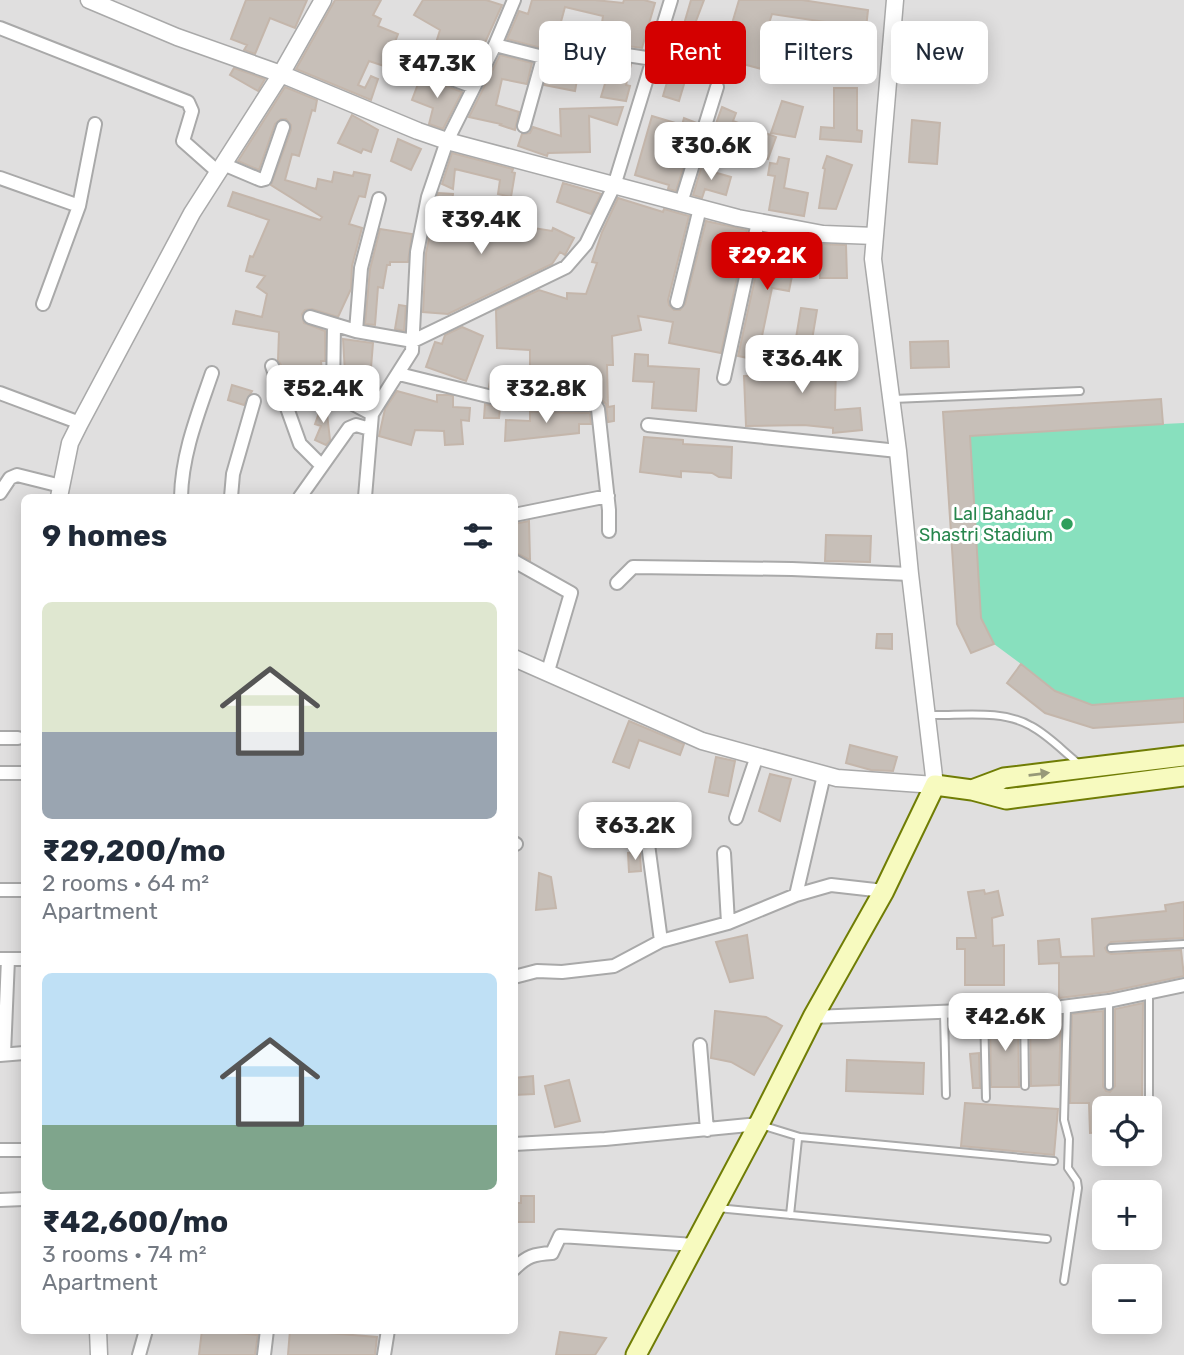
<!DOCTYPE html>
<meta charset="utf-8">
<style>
:root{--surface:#fff;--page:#f6f6f7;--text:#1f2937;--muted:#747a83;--accent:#d40000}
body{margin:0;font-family:Rubik,sans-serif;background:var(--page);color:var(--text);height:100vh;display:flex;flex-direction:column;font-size:26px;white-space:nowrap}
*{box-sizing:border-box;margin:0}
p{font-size:23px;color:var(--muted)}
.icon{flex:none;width:38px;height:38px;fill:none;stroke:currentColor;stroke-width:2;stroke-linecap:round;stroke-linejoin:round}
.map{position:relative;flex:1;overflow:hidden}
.panel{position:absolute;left:21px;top:494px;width:497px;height:840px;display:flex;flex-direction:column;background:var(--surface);border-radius:10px;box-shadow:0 4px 18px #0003}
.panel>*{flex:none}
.hud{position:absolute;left:539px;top:21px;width:539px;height:63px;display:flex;gap:14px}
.fabs{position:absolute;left:1092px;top:1096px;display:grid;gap:14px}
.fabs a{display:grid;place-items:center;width:70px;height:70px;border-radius:10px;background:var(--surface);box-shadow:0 4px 18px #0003;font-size:35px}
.price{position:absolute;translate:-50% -60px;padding:0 16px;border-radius:14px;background:#fff;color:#222;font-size:23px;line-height:46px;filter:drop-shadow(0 2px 4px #0008)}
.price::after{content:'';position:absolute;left:50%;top:42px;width:21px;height:16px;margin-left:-10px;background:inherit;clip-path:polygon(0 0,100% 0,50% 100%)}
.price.on{background:var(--accent);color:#fff}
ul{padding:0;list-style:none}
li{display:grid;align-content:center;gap:14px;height:371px;padding:0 21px}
li span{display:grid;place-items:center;height:217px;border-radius:10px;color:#555}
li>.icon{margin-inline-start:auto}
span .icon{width:126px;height:126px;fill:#fffc;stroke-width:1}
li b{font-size:30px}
h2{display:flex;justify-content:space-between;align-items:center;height:84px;padding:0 21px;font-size:30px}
.chip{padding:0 24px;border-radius:10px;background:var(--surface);box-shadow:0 4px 18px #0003;font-size:24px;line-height:63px}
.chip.on{background:var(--accent);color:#fff}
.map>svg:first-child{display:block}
</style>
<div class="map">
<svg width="1184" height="1355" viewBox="0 0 1184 1355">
<rect width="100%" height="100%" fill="#f2efe9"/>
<path fill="#e0dfdf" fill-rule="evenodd" d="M0,0H1184V1355H0ZM24,497H514V1330H24ZM1104,1108H1150V1153H1104ZM1104,1192H1150V1237H1104ZM1104,1276H1150V1321H1104Z"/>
<path fill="#88e0be" d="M944,413L1163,424L1184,423V722L1093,728L1045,713L1007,683L1021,664L994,644L971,653L957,624Z"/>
<path fill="#c7bfb8" stroke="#c4b6ab" stroke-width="2" d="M246,0H307L295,28L270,18L255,54L244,50L247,45L231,39Z
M335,0H381L373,15L381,19L378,26L398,34L393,47L406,51L399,71L369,61L358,85L365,88L371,76L378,79L371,100L296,69Z
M423,0H486L502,5L470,76L430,62L440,30L414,15Z
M532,0H595L623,3L624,0H644L655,3L642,48L612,44L617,25L602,23L603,16L565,7L553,51L507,39L519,11L528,14Z
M691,0H704L693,29L720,37L723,25L731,27L739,0H802L868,10L866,28L772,14L765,36L811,48L803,80L694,51L679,101L663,96Z
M500,55L532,63L527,84L502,79L496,105L519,112L515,130L500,125L501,124L469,117Z
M607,61L631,64L626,85L630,86L626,101L601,97L607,77L603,76Z
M234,68L265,79L258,91L230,75Z
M549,68L568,72L579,69L575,91L544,85Z
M421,76L462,92L443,129L429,124L433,108L412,100Z
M285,87L317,100L315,111L312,110L299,156L292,154L285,180L316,189L318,179L332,182L334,172L353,176L354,172L370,175L365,197L359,196L349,224L362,228L352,266L351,289L338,317L312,309L305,310L302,314L304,323L325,331V361H321L324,392L301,395L298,367H282L278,360L279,332L233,324L236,311L262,317L267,294L257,287L265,276L246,271L250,256L253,257L269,220L228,206L233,192L320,220L322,217L271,185L291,130V125L286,119H281L275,124L259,170L238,161Z
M834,88H857V130L862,131L861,142L820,139L821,127L834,128Z
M782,101L803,107L795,137L771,133Z
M623,107L617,125L589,116L590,152L548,153L547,156L518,146L522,134L530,133L533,127L561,136L560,109Z
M722,107L736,113L733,121L776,137L768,159L725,144L724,148L709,143Z
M352,115L378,130L371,152L363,149L361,153L338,143Z
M652,116L682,125L684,118L697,123L676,191L668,189L669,185L635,175Z
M912,120L940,123L937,164L909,162Z
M398,139L421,149L411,170L391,161Z
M452,153L513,169L512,172L515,173L511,197L498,194L500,180L455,169L453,189L442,184Z
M827,156L852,165L836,209L819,208L825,169L823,168Z
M779,157L789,159L784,188L808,193L804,216L769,210L775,176L768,175L770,163L777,164Z
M702,165L711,168L710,171L731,177L726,195L705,189L702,198L693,195Z
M563,183L601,194L591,214L557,202Z
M438,193L453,194L451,211L472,215L474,211L515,222V225L552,231L553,228L574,238L565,255L560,252L552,264L448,314L423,312L426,253Z
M618,198L663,212L664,209L689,216L668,300L669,305L674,310H680L685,304L706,221L747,230L721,353L669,343L673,322L638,316L641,330L612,336L613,365H607L608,407L614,406V421L608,422L606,404L596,395L517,394L489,387L491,375L530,379V350L497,348L496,310L539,290L567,299V293L586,294L597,263L592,262L602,232Z
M380,229L412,234L408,262H390V265H387L383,288L378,287L375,325L365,324L370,269Z
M783,237L799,240L789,291L772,288L757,360L738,356L762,246L781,250Z
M819,244L846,245L847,278H820Z
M399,305L406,306L404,331L395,329Z
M801,308L817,310L812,340L796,338Z
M462,327L483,336L466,381L426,367L435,342L442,344L445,335Z
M819,336L843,338L840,365H836L835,410L860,408L862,430L833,433V428L804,425L746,426L744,376L793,374V366H816Z
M343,339L373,343L370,380L376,381V391L350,392L346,390Z
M948,341L949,367L911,368L910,342Z
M635,354L648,355V366L699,369L696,411L652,408L654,382L633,381Z
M232,385L252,391L244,405L228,400Z
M397,391L437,402V395H449L453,396V407L470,408L469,421L461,420L463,444L445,445L444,431L415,430L411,445L379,436L385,409Z
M325,396L330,440L326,445L315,440L321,426L315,424Z
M1161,399L1163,424L970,436L981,618L994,644L971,653L957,624L943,412Z
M485,404L500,408L499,418H484Z
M530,412L590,413L591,424H579V433L505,441L506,420L530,421Z
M644,437L683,440V444L732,447L731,478L719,477L712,473L681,471V477L640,472Z
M529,521L530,560L514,552V524Z
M826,535L871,536L870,562L825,561Z
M877,634H892V649L876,648Z
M1021,664L1055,691L1092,705L1184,698V722L1093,728L1045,713L1007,683Z
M629,721L684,744L680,755L639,740L629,768L613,762Z
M850,745L897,757L893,771L871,770L846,763Z
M716,757L735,761L728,796L709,792Z
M770,774L791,779L780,821L759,811Z
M640,852L641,871L629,872L628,853Z
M539,873L551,877L556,908L536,910Z
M984,890L985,894L998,891L1003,915L992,918L993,946L1004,945V985H965V949H957V938H976L968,892Z
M1184,902V938L1111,942L1105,948L1107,952L1111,954L1181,950L1184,976L1108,992L1059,998V963L1039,964L1038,941L1059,939L1061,957L1094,956L1092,919L1166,911L1165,905Z
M747,935L753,978L730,982L716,942Z
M1143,1003L1142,1108H1104V1132L1090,1133L1089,1103H1070L1072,1014L1103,1011V1086L1106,1091L1110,1092L1115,1086V1009Z
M715,1011L766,1017L782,1026L754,1075L731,1062L711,1058Z
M1061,1016L1059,1085L1031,1086L1030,1017Z
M1018,1018L1019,1087H991L990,1019Z
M979,1053L980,1088H973L970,1054Z
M847,1060L924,1063L923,1094L846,1091Z
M533,1076L534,1094L514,1095V1078Z
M569,1080L580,1121L555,1127L545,1086Z
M965,1103L1058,1109L1054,1155L961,1146Z
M521,1196H534V1222H514V1203H521Z
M202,1330L258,1335L255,1355H199Z
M290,1330L377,1337L375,1355H288Z
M560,1332L606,1338L595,1355H556Z"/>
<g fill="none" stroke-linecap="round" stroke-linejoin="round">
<defs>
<path id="service" d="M893,399L1080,391
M929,715C961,716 1002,709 1031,726C1048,735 1063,751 1078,763
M1111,948L1184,944
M1109,1001V1086
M1024,1009L1025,1086
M984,1011L986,1098
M944,1013L946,1095
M1149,1107V993
M761,1125L800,1137
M717,1208L1047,1239
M790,1215L798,1139L800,1137L1054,1161
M1064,1281L1078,1188L1077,1181L1068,1168L1069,1139L1064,1120L1067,1006"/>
<path id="minor" d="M0,28L188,102L192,111L183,141L218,172
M495,45L567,63C579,63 583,51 594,50L653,59
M425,69L474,87
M524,126L543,58
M223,164L261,180L265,179L283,127
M0,178L79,206
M681,203L717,87
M677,302L700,208
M43,304L79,206L95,124
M310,317L356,331L413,341L566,267L586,244L614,186L671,0
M334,325L333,391L336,395L372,414
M356,331L361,268L379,199
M272,366L300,444L322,466
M399,374L516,403L595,404L598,409L609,510V531
M724,378L758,222
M0,393L80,423
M648,425L898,451
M0,493L10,478L17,475L61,486
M181,497C182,453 198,414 212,373
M231,497L233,474L254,401
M300,497L349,428L356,425L370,429
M365,497L372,414L412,351L417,252L428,197L447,141L495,45L514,0
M514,515L608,496
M514,561L571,593L548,671
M617,583L633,567L792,569L910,574
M0,738H18
M0,773H24
M736,818L757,756
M514,843L516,844
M648,844L661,941
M724,853L728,923
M0,890H24
M796,895L824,775
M0,959H24
M514,977L537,971L562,972L614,966L661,941L728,923L796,895L831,885L884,891
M813,1017L1062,1007L1109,1001L1184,985
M700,1045L707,1130
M4,1054L8,959
M0,1055L24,1053
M514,1144L605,1139L759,1124
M0,1150H24
M0,1200L24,1199
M514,1269C527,1256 534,1254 552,1253L560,1236L695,1245
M139,1355L146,1330
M264,1355L267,1330
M384,1355L388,1330"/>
<path id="tertiary" d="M89,0L177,37L281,74L418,131L447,141L738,218L823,234L875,236
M59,497L70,443L80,423L192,213L281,74L323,0
M514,658L702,741L837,778L935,785L910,574L898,451L873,259L895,0
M98,1330L99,1355"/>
<path id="secondary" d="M972,790L1004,778L1184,756
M636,1355L759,1124L813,1017L884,891L935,785L972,790L1006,799L1184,776"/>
</defs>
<use href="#service" stroke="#a9a9a9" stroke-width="10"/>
<use href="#minor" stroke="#a9a9a9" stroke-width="16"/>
<use href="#tertiary" stroke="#a9a9a9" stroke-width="19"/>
<use href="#secondary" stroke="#707d05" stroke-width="23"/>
<use href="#service" stroke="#fff" stroke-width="6"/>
<use href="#minor" stroke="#fff" stroke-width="12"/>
<use href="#tertiary" stroke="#fff" stroke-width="16"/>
<use href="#secondary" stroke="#f7fabf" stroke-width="19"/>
</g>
<defs><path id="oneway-solid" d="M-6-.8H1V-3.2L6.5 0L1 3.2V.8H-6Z" transform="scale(1.75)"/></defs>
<use fill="#979978" href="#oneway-solid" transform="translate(1039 774) rotate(-7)"/>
<circle fill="#2e9e5b" stroke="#fff" stroke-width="2.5" cx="1067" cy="524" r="7"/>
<g text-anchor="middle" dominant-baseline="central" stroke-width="6" stroke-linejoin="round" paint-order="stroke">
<g font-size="18" fill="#27864d" stroke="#fff" text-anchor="end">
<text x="1053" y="514">Lal Bahadur<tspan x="1053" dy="21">Shastri Stadium</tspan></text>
</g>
</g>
</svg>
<div class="fabs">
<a><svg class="icon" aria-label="locate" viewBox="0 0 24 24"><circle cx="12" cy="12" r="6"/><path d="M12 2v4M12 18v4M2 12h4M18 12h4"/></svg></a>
<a>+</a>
<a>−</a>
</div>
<b class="price" style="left:437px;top:100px">₹47.3K</b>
<b class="price" style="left:711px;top:182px">₹30.6K</b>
<b class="price" style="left:481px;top:256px">₹39.4K</b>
<b class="price on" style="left:767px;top:292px">₹29.2K</b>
<b class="price" style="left:802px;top:395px">₹36.4K</b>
<b class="price" style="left:323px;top:425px">₹52.4K</b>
<b class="price" style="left:546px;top:425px">₹32.8K</b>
<b class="price" style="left:635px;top:862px">₹63.2K</b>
<b class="price" style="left:1005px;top:1053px">₹42.6K</b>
<div class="hud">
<a class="chip">Buy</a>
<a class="chip on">Rent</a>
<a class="chip">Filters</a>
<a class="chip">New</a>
</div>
<section class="panel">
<h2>9 homes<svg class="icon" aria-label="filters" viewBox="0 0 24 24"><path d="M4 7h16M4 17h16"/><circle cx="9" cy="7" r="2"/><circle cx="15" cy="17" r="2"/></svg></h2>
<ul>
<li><span style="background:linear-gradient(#dfe7d0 60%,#9aa5b1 0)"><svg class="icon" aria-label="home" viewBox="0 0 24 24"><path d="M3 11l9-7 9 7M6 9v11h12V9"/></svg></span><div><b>₹29,200/mo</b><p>2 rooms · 64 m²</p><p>Apartment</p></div></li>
<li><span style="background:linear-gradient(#bfe0f5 70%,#7fa58c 0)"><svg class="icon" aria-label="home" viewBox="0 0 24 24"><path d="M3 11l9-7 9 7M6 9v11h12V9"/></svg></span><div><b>₹42,600/mo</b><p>3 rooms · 74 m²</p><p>Apartment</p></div></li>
</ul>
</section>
</div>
